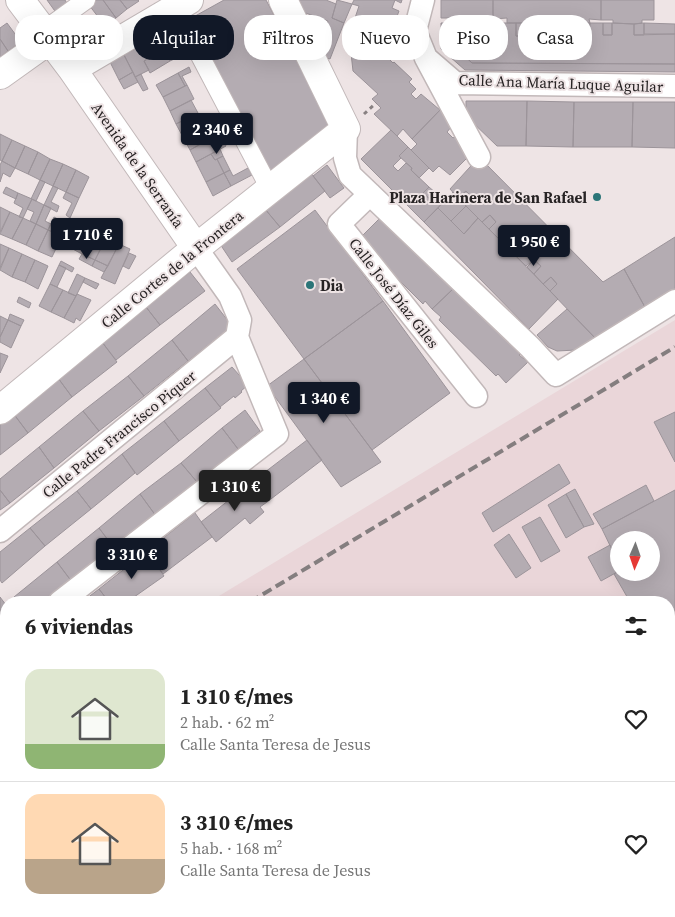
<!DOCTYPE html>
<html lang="es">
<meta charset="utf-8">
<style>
:root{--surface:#fff;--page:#f6f6f6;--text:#222;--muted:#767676;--line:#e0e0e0;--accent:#111827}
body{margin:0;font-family:"Source Serif 4",serif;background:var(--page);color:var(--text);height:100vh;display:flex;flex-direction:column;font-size:19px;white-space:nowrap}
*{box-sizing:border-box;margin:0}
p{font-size:16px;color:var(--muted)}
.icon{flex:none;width:28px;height:28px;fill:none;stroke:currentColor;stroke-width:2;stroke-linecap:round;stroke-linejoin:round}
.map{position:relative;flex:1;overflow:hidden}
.drawer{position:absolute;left:0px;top:596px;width:675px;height:321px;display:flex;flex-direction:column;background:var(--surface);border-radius:20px 20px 0 0;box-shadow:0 5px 20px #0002}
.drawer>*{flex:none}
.top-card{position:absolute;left:15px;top:15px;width:645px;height:45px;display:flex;gap:10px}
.needle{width:32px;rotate:182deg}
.tools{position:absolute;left:610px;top:531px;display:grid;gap:10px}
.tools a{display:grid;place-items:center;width:50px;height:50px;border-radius:50%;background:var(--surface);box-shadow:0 5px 20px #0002;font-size:25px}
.price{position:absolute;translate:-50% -42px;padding:0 11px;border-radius:5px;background:var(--accent);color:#fff;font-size:16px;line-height:32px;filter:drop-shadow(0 1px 2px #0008)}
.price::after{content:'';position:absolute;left:50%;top:30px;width:15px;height:11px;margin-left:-8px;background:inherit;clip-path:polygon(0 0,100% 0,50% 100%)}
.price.on{background:#222;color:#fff}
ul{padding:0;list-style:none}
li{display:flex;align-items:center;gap:15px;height:125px;padding:0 25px}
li+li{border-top:1px solid var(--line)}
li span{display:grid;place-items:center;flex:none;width:140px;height:100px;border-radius:15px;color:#555}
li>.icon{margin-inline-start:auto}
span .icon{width:60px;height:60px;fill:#fffc;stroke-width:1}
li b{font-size:21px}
h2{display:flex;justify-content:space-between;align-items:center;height:60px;padding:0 25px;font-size:21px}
.chip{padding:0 18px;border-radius:20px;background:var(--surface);box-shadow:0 5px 20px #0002;font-size:18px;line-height:45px}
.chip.on{background:var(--accent);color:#fff}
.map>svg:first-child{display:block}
</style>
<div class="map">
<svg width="675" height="917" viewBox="0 0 675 917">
<rect width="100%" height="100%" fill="#eee4e5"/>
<path fill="#ead6d9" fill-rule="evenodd" d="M675,320V917H246L243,911H669V602H209ZM619,540H651V572H619Z
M6,713V877L0,879V716Z"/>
<path fill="#b4acb2" stroke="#9c949a" d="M47,0H65L68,5L57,14Z
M96,0H103L116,18L105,26L89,5Z
M103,0H120L127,9L116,18Z
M120,0H138L139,1L127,9Z
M224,0H266L331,123L268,173L188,20Z
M299,0H326L336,4L332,18L344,23L330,59L318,55L328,21L300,11L296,9Z
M337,0L352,4L344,23L332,18Z
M354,0H402L401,3L395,0L392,8L399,11L396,19L399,20L394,32L355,18L359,6L352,4Z
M441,0H493V19L483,18V22L453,23V18H441Z
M493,0H601V20L589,19L590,23H558V19H536L535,23H507V18L493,19Z
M601,0H654V20H642V23L634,24L613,23V20H601Z
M360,20L394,32L386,50L383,51L385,58H388L393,63L394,62L412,79L409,82L416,89L411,94L416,99L421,94L440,110L412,139L403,129L397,136L374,114L381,108L372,99L378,94L353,71L351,53Z
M7,23L21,42L8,51L0,39V28Z
M441,23H470V35H450V42L472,63L675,64V72L465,70L441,49Z
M470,23H492V35H503V23H516V36H526V23H548V35H558V23H578V35H589L590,23H603V35H612V23L634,24V35L675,34V64L472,63L450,42V35H470Z
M492,23H503V35H492Z
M516,23H526V36H516Z
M548,23H558V35H548Z
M578,23H590L589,35H578Z
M603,23H612V35H603Z
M644,23L675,24V34H644Z
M644,23V35H634V24Z
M171,30L177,40L182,37L189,52L170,61L158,37Z
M158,37L170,61L150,73L144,61L151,57L144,44Z
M0,39L8,51L0,57Z
M137,48L139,52L146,48L151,57L144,61L149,70L135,77L124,55Z
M124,55L133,72L119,80L110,62Z
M189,67L191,72L182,76L187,85L185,86L178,73Z
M133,72L138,82L124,89L119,80Z
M178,73L185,86L163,97L156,85Z
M141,74L148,89L143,91L135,77Z
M187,85L194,99L170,111L163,97Z
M191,100L198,113L176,124L170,111Z
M466,101H527L526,146H497L466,116Z
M527,101L574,102L573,147L526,146Z
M574,102H633L632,147H573Z
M633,102H675V148L632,147Z
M440,110L449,118L452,126L447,132L453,138L460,133L474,151L450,175L439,166L433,172L411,150L417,144L412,139Z
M198,113L204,126L183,137L176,124Z
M223,116L229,129L223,132L216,119Z
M206,124L213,137L190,150L183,137Z
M391,130L408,147L399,156L401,158L393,166L398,171L406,163L412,168L411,170L429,187L423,193L431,200L437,194L444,201L424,222L361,159Z
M220,133L226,146L196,162L190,150Z
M0,134L12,140L2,161L0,160Z
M12,140L25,146L15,168L2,161Z
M25,146L38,152L28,174L15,168Z
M408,147L429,168L419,178L411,170L412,168L399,156Z
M220,149L223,156L215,160L211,154Z
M38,152L50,159L40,180L28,174Z
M211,154L215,160L217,159L224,173L206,182L196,162Z
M223,156L230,170L224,173L217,159Z
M479,157L603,282L624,269L646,309L597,340L550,291L557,284L551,277L543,284L534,274L541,266L534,260L526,266L511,251L519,244L512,237L504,244L489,229L496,222L490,215L482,222L466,206L465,204L472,197L466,191L458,198L450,189Z
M50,159L63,164L53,186L40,180Z
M2,161L15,168L10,177L3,173L0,182V165Z
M63,164L76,170L66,192L53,186Z
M327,165L344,188L330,198L313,176Z
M248,168L252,175L231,186L224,173L230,170L233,176Z
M76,170L89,177L79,198L66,192Z
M224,173L231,186L213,196L206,182Z
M311,173L325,191L280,227L265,209Z
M40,180L45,182L36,201L31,199Z
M53,186L58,188L51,202L59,206L57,212L44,205Z
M6,187L18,193L16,199L3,193Z
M429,187L437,194L431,200L423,193Z
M466,191L472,197L465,204L458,198Z
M66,192L79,198L70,218L66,215L72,203L63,198Z
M453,192L466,206L451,221L438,208Z
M18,193L32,199L23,218L19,217L23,208L14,203Z
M32,199L44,205L36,224L30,221L34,212L27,209Z
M44,205L51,208L45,221L51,224L48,230L36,224Z
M466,206L478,218L464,234L451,221Z
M0,207L10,212L0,232Z
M438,208L464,234L478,218L558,299L529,329L424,222Z
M265,209L280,227L232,262L220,244Z
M315,210L383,301L304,359L237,269Z
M10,212L23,218L12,239L0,234Z
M383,215L447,278L444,281L453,289L432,309L425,301L423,304L366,247L360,238Z
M490,215L496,222L489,229L482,222Z
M54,217L67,224L62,236L48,230Z
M23,218L36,224L26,245L12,239Z
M36,224L48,230L38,251L26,245Z
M79,226L93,232L82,254L69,247Z
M48,230L62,236L52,257L38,251Z
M93,232L106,238L95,260L82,254Z
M512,237L519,244L511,251L504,244Z
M675,237V291L646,309L624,269Z
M106,238L119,244L108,266L95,260Z
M0,244L9,248L0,268Z
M119,244L130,249L115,284L101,278Z
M9,248L22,254L12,277L0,270Z
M129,253L136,256L129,269L123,266Z
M22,254L35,260L25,282L12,277Z
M82,254L95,260L92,266L79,259Z
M35,260L48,266L38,289L25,282Z
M95,260L108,266L104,272L92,266Z
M534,260L541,266L534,274L527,267Z
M61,261L74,268L72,272L59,265Z
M59,265L66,268L57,287L50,284Z
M190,272L205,291L160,325L146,307Z
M77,274L85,278L76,296L68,293Z
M551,277L557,284L550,291L543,284Z
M85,278L99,284L96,289L83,282Z
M50,284L63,290L51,312L39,306Z
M453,289L461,297L463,295L521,353L519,355L528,362L506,383L498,374L496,376L439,320L441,317L432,309Z
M63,290L76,296L64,318L51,312Z
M77,294L91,300L80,321L76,318L74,323L64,318Z
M19,297L31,303L29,308L17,302Z
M383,301L450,393L372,450L304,359Z
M215,304L232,326L188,361L172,340Z
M146,307L160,325L116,360L102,342Z
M567,309L597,340L576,350L557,351L548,347L537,335Z
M10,314L24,320L21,326L8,320Z
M0,316L8,320L0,337Z
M8,320L21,326L11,348L0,342V337Z
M172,340L188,361L144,396L128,376Z
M102,342L117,362L72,397L58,378Z
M0,353L8,356L0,373Z
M304,359L381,462L341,487L267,386Z
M232,367L248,385L241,391L242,392L235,398L234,396L220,407L205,388Z
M128,376L144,396L99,431L83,411Z
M58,378L72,397L28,433L13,413Z
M205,388L221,408L179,441L164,421Z
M245,410L260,431L238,449L222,428Z
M83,411L99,431L54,468L39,447Z
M675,412V462L654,422Z
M13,413L28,433L0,455V424Z
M164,421L179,441L137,475L122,454Z
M222,428L238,449L197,482L181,463Z
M307,440L322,460L267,502L252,482Z
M39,447L54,468L10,503L0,490V479Z
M122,454L135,473L91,509L77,491Z
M181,463L197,482L156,516L140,494Z
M559,464L570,483L493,532L482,513Z
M252,482L267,502L260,507L264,512L250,524L245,518L216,542L201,522Z
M646,485L654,501L602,529L593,514Z
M575,489L594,524L584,527L566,494Z
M0,490L10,503L0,510Z
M675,490V620L669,623V602H630L614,574L619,571L651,572V540H619V564L602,529Z
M77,491L91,509L45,546L30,528Z
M140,494L156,516L114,548L99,528Z
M566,494L584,527L566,538L548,505Z
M195,513L212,537L163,574L147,551Z
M540,517L560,551L541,562L522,527Z
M30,528L45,546L2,583L0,580V552Z
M99,528L114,548L72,582L57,562Z
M509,534L531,568L516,578L494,545Z
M610,545L619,564V571L601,581L588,557Z
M147,551L164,576L127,602H109L99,589Z
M57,562L72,582L46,602H18L14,597Z
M99,589L109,602H82Z
M0,597L6,605V620L0,625Z
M6,647V675L0,679V650Z
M250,911H314L316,917H252Z"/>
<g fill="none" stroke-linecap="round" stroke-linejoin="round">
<defs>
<path id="pedestrian" d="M175,8L270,189
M43,31L86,0"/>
<path id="minor" d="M423,0L415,31L426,58L479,157
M426,58L455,83L675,86
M346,129L345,158L350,175L530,347L556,375L675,301
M370,194L339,224L476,396
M196,248L230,296L240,320L237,337
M0,531L237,337
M60,602L277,434L237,337
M0,632H6"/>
<path id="tertiary" d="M20,0L72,69L196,248
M72,69L189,0
M0,75L49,40
M0,410L196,248L346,129L283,0"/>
<path id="secondary" d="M669,729L675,726
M433,917L439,911"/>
</defs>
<use href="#pedestrian" stroke="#c2b8b9" stroke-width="20"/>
<use href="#minor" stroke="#c2b8b9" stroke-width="25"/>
<use href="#tertiary" stroke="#c2b8b9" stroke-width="30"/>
<use href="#secondary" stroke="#c2b8b9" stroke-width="30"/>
<path stroke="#888182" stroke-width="3" stroke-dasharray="4 4" stroke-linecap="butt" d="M364,114L376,103"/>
<use href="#pedestrian" stroke="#fff" stroke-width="18"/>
<use href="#minor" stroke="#fff" stroke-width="22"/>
<use href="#tertiary" stroke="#fff" stroke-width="28"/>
<use href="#secondary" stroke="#f3d9cf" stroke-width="28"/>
<path stroke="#847e7f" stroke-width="4" stroke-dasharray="10 5" stroke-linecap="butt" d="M250,602L675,347
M0,741L6,738"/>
</g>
<g fill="#2b7578" stroke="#eee4e5" stroke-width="2">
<circle cx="597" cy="197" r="5"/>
<circle cx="310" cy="285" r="5"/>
</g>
<g text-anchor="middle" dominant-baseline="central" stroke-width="4" stroke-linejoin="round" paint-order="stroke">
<g font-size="15" fill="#272324" stroke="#eee4e5">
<text transform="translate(561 83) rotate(2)">Calle Ana María Luque Aguilar</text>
<text transform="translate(138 165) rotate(55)">Avenida de la Serranía</text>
<text transform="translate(172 269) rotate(-39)">Calle Cortes de la Frontera</text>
<text transform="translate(394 293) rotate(52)">Calle José Díaz Giles</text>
<text transform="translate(119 434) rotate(-39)">Calle Padre Francisco Piquer</text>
</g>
<g font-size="15" font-weight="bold" fill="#272324" stroke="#eee4e5" text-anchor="end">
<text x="587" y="197">Plaza Harinera de San Rafael</text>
<text x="320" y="285" text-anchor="start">Dia</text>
</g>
</g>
</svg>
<div class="tools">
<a><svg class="needle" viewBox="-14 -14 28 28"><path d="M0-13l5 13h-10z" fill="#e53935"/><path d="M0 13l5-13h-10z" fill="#767676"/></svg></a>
</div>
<b class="price" style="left:217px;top:155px">2 340 €</b>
<b class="price" style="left:87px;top:260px">1 710 €</b>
<b class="price" style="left:534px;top:267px">1 950 €</b>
<b class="price" style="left:324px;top:424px">1 340 €</b>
<b class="price on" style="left:235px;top:512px">1 310 €</b>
<b class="price" style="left:132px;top:580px">3 310 €</b>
<div class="top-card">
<a class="chip">Comprar</a>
<a class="chip on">Alquilar</a>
<a class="chip">Filtros</a>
<a class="chip">Nuevo</a>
<a class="chip">Piso</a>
<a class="chip">Casa</a>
</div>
<section class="drawer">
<h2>6 viviendas<svg class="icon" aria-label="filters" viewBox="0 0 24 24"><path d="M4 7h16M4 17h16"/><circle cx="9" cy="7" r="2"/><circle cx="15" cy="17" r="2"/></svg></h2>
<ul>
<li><span style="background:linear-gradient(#dfe7d0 75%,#8fb573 0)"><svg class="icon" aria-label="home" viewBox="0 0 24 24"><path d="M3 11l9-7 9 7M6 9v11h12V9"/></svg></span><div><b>1 310 €/mes</b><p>2 hab. · 62 m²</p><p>Calle Santa Teresa de Jesus</p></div><svg class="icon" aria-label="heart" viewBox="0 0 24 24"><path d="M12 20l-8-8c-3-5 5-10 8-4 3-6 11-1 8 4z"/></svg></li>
<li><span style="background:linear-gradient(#ffd9b3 65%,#b9a48a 0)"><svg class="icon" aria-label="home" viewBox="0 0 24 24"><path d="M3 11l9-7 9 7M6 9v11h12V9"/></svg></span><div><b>3 310 €/mes</b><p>5 hab. · 168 m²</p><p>Calle Santa Teresa de Jesus</p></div><svg class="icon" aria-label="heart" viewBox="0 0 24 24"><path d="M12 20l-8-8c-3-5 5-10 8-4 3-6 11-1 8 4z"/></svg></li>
</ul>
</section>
</div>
